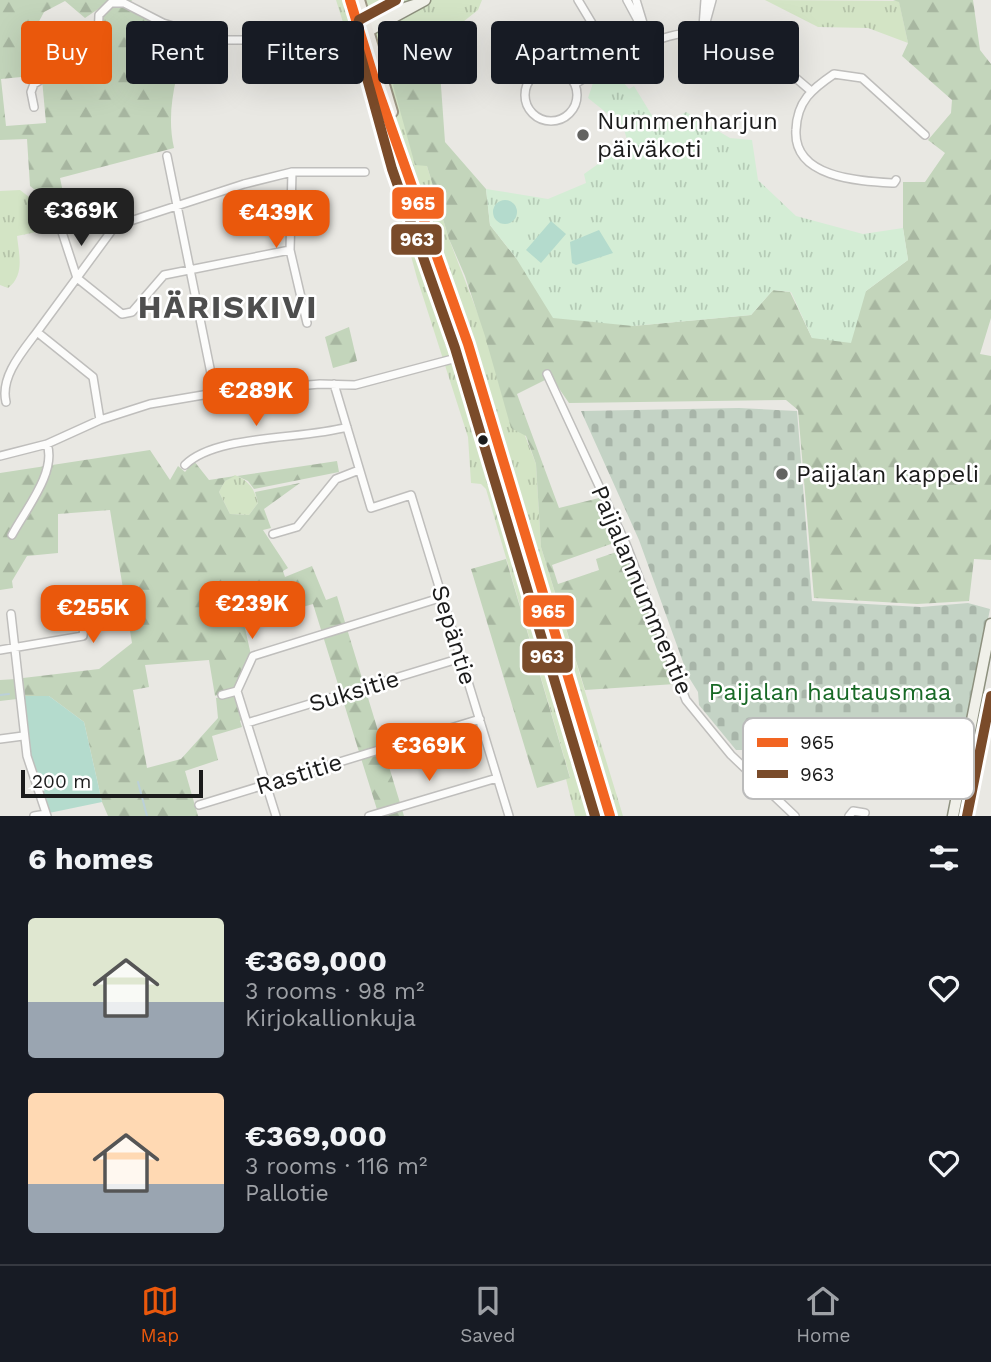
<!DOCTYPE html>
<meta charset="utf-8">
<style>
:root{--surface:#171b24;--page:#242831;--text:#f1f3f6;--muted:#9ea1a6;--line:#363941;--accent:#ea580c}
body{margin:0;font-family:"Work Sans",sans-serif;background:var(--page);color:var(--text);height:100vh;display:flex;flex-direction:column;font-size:26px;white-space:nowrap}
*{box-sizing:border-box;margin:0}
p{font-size:23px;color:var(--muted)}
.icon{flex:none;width:38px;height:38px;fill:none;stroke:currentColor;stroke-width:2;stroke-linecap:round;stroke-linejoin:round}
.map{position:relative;height:816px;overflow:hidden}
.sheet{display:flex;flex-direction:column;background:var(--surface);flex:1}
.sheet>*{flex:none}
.guide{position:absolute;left:21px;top:21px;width:950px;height:63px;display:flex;gap:14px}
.scale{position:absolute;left:21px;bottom:18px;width:182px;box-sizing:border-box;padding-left:7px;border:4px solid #1b1b1b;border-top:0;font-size:19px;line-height:24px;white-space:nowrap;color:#1b1b1b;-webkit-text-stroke:5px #fff;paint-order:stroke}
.price{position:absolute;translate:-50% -60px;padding:0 16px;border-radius:14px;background:var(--accent);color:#fff;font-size:23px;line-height:46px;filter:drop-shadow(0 2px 4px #0008)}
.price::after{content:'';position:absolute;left:50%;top:42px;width:21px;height:16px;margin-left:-10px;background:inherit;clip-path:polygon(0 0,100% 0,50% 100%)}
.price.selected{background:#222;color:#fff}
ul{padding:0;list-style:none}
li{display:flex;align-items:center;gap:21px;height:175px;padding:0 28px}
li span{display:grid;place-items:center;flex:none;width:196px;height:140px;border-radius:7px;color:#555}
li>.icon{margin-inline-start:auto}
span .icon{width:84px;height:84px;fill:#fffc;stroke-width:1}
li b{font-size:30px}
h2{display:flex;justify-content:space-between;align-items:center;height:84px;padding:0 28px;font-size:30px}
.pill{padding:0 24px;border-radius:7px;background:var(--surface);box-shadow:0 7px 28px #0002;font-size:24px;line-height:63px}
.pill.selected{background:var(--accent);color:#fff}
.tabs{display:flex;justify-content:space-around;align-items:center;height:98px;border-top:2px solid var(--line);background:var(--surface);font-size:19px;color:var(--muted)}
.tabs a{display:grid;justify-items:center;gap:4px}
.tabs .selected{color:var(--accent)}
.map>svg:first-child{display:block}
</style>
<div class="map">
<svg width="991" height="816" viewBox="0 0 991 816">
<defs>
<pattern id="grass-tufts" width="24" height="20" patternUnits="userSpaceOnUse" patternTransform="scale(1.75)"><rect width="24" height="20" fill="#d3e4c5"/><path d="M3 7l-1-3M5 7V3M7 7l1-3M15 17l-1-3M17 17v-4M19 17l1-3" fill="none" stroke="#b5c3a9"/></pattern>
<pattern id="forest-firs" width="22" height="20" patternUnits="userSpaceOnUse" patternTransform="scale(1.75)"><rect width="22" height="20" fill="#c3d5bb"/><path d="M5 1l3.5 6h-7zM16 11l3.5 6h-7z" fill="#a7b6a0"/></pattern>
<pattern id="cemetery-stones" width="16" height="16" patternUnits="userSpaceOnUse" patternTransform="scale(1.75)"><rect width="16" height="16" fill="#c4d3c5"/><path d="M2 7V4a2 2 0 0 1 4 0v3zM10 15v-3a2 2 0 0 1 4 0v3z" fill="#a8b5a9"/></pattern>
<pattern id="park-tufts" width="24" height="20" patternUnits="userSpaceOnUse" patternTransform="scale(1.75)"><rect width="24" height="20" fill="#d4edd5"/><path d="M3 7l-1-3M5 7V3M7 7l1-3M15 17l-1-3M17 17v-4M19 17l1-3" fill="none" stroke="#b5cbb6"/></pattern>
</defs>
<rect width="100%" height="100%" fill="#e9e8e3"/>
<path fill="url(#grass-tufts)" d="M336,0H379L381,5L396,0H482L478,10L444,37L421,24L412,66L427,166L449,239L536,464L541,547L623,816H575L566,779L570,777L486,489L481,484L471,483L468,437L417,278L377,131Z
M765,0L899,1L908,43L868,28L818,27Z
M20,190L42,207L32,210L36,232L17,236C19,255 25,275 8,288L0,285V191Z
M235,475C249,481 254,488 258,503L249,515L230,514L219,492L225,481Z"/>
<path fill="url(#forest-firs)" d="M0,0H132L130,3L110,1L85,18L65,1L44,12L35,29L49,50L66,62L41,75L1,79L6,126L46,123L42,79L95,48L102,12L112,5H123L187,34C178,73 165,109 174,148L60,178L68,216L30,186L27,139L0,140Z
M893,0H973L980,50L991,64V318L980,354L991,356V560L974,559L969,601L917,604L814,598L798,410L786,400L569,403L551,377L517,394L559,508L603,497L622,540L552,565L558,584L599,570L596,559L625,549L675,684L585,690L541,547L536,464L526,436L511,428L485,336L465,276L449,239L427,166L415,165L393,85L412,66L421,23L444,37L440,72L445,142L486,189L490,225L516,258L633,326L751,315L773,290L790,292L812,338L866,291L908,260L903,228V182H925L945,153L928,140L951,113L952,100L902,56L908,43L899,2Z
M349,327L357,361L333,368L325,337Z
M150,450L170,480L178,466L185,472L194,461L209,480L235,476L225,481L219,492L230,514L249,515L258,503L255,492L300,483L264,509L271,528L263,530L288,568L283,571L285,577L312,566L326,600L337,596L404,816H379L313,604L244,624L251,655L235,690L215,696L209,660L145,665L149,687L133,690L147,768L181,759L218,718L216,698L236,693L243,719L240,721L242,727L212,736L218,760L185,771L198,816H108L102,802L84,722L49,696H23V678L99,669L132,643L110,510L58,514V553L27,556L12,581L13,588L0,590V473Z
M337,461L339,472L254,489L248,481L237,476Z
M506,559L570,778L537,788L471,569Z
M16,679L17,699L0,701V680Z"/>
<path fill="url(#cemetery-stones)" d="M739,408L797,411L812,601L921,607L968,603L990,609L957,777L772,785L759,776L758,750H736L699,705L698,692L688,676L639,540L581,411Z"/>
<path fill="url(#park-tufts)" d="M617,68V75L629,89L634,86L659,127L686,112L730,138L752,140L758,180L796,216L863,234L903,228L908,260L866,291L851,343L812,338L791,292L773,290L751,315L633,326L553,318L516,258L490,225L486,189L548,199L586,183L584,174L628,143L623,126L588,98L593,83Z"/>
<path fill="#b4dbcd" d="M493 212a12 12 0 1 1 24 0a12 12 0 1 1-24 0Z
M551,221L566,234L541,263L526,250Z
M599,230L613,253L576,265L572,263L570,242Z
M23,696H49L84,722L102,802L49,813L28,749Z"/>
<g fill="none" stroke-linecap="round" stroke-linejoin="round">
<path stroke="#bbd0d8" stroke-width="2" d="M0,695L9,694
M138,782L147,816"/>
<defs>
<path id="street" d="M578,0L614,60
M627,0L649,41
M636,0L643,23
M703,27L705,0
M703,33L712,0
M525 95a26 26 0 1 1 52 0a26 26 0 1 1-52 0Z
M575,84C676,21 715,7 811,91
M34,107L31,92L34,84L93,47L98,38L99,15L111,3H124L163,23L218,40H249L295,53L359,29
M167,156L215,393
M292,172L290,250L307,323
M896,180L894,183C859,181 793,178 796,130C797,101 812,89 834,74L862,78L925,135
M61,229L77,278L122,314L132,312L164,275L290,250
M547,374L626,544L686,700L731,755L795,816
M334,384L371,508L411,495L509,816
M6,402C0,377 22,352 37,332
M100,420L93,377L37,332L115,226L244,184L292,172H365
M0,456L47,444L100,420L150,404L215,393L320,384L355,385L464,356
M185,465C216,434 302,440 347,427
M273,534L297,527L336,479L359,470
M12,535C25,510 57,472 47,444
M11,614L27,756L47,816
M0,650L83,636L86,604
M222,695L237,691
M247,723L461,658
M0,739L23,736
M199,805L480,719
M34,816L46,814
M276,816L237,691L253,656L443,597
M369,816L497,778
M849,816L853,811L865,813"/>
<path id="secondary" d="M414,5L365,21L359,29L368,31L425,0
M953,816L991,624"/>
<path id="primary" d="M350,0L376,85L468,344L610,816
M359,0L392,112
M435,269L600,816"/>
</defs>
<use href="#street" stroke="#bfbebc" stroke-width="10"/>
<use href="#secondary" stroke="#8d907e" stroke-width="13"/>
<use href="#primary" stroke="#9b9684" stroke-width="14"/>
<use href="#street" stroke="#fcfcfb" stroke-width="7"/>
<use href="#secondary" stroke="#f0f0e9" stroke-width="10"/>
<use href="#primary" stroke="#eeebe4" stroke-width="10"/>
<defs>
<path id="bus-1" d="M350,0L376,85L468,344L610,816"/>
<path id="bus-2" d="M396,0L359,20L355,35L392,169L455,348L595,816
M967,816L991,696"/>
</defs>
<use href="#bus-1" stroke="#fff" stroke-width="16"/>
<use href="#bus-2" stroke="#fff" stroke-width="16"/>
<use href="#bus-1" stroke="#f26522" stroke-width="10"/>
<use href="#bus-2" stroke="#7a4b2a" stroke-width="10"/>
</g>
<g fill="#636361" stroke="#fff" stroke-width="2.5">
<circle cx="583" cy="135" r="7"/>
<circle cx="782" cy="474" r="7"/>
</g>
<circle fill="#1b1b1b" stroke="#fff" stroke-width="2.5" cx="483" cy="440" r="6"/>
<g text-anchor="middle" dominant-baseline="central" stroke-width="5" stroke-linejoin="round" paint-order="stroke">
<g font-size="24" fill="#1b1b1b" stroke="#fff" text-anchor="start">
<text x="597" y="121">Nummenharjun<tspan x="597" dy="28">päiväkoti</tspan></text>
<text x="796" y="474">Paijalan kappeli</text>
</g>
<g font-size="24" fill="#1b1b1b" stroke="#fff">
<text transform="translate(642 590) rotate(67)">Paijalannummentie</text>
<text transform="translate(454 635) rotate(73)">Sepäntie</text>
<text transform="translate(354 691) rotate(-17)">Suksitie</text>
<text transform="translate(299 774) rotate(-17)">Rastitie</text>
</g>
<g font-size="24" fill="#186926" stroke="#fff">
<text x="830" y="692">Paijalan hautausmaa</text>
</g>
<g font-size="32" font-weight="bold" letter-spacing="2" fill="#4e4e4e" stroke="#fff">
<text x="228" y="307">HÄRISKIVI</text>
</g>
</g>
<rect x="743" y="718" width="231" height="81" rx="10" fill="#fff" stroke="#bbb" stroke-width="2"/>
<rect x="757" y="738" width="31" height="9" fill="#f26522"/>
<rect x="757" y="770" width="31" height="8" fill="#7a4b2a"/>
<g font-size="19" fill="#1b1b1b">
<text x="800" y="749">965</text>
<text x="800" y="781">963</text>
</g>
<g stroke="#fff" stroke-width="2.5">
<rect x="391" y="186" width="54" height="34" rx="7" fill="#f26522"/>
<rect x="390" y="223" width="53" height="33" rx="7" fill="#7a4b2a"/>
<rect x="522" y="594" width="53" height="34" rx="7" fill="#f26522"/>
<rect x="521" y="640" width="53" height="34" rx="7" fill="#7a4b2a"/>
</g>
<g font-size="19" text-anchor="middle" font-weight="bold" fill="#fff">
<text x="418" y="210">965</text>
<text x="417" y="246">963</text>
<text x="548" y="618">965</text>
<text x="547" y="663">963</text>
</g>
</svg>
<div class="scale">200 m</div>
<b class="price selected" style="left:81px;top:248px">€369K</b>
<b class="price" style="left:276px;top:250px">€439K</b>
<b class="price" style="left:256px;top:428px">€289K</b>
<b class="price" style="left:252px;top:641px">€239K</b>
<b class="price" style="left:93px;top:645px">€255K</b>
<b class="price" style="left:429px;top:783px">€369K</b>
<div class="guide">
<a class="pill selected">Buy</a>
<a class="pill">Rent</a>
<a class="pill">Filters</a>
<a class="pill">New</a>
<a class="pill">Apartment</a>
<a class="pill">House</a>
</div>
</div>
<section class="sheet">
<h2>6 homes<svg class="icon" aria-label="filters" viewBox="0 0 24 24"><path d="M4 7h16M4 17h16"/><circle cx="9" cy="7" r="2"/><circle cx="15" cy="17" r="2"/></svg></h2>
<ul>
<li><span style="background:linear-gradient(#dfe7d0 60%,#9aa5b1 0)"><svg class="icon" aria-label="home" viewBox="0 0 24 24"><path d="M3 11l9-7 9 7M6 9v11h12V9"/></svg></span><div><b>€369,000</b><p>3 rooms · 98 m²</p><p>Kirjokallionkuja</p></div><svg class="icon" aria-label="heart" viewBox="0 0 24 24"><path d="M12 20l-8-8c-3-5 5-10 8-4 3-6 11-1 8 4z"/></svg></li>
<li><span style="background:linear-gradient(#ffd9b3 65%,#9aa5b1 0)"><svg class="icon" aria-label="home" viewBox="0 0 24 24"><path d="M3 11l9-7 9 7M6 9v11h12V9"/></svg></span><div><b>€369,000</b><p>3 rooms · 116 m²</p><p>Pallotie</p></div><svg class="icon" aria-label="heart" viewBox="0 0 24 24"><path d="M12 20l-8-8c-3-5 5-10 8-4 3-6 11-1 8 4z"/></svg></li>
</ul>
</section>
<nav class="tabs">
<a class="selected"><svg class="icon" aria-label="map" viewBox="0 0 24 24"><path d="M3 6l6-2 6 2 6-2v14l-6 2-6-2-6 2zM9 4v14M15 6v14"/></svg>Map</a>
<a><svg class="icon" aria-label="saved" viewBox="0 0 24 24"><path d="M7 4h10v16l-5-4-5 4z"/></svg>Saved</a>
<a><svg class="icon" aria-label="home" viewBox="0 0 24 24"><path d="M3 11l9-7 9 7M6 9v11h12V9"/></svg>Home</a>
</nav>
